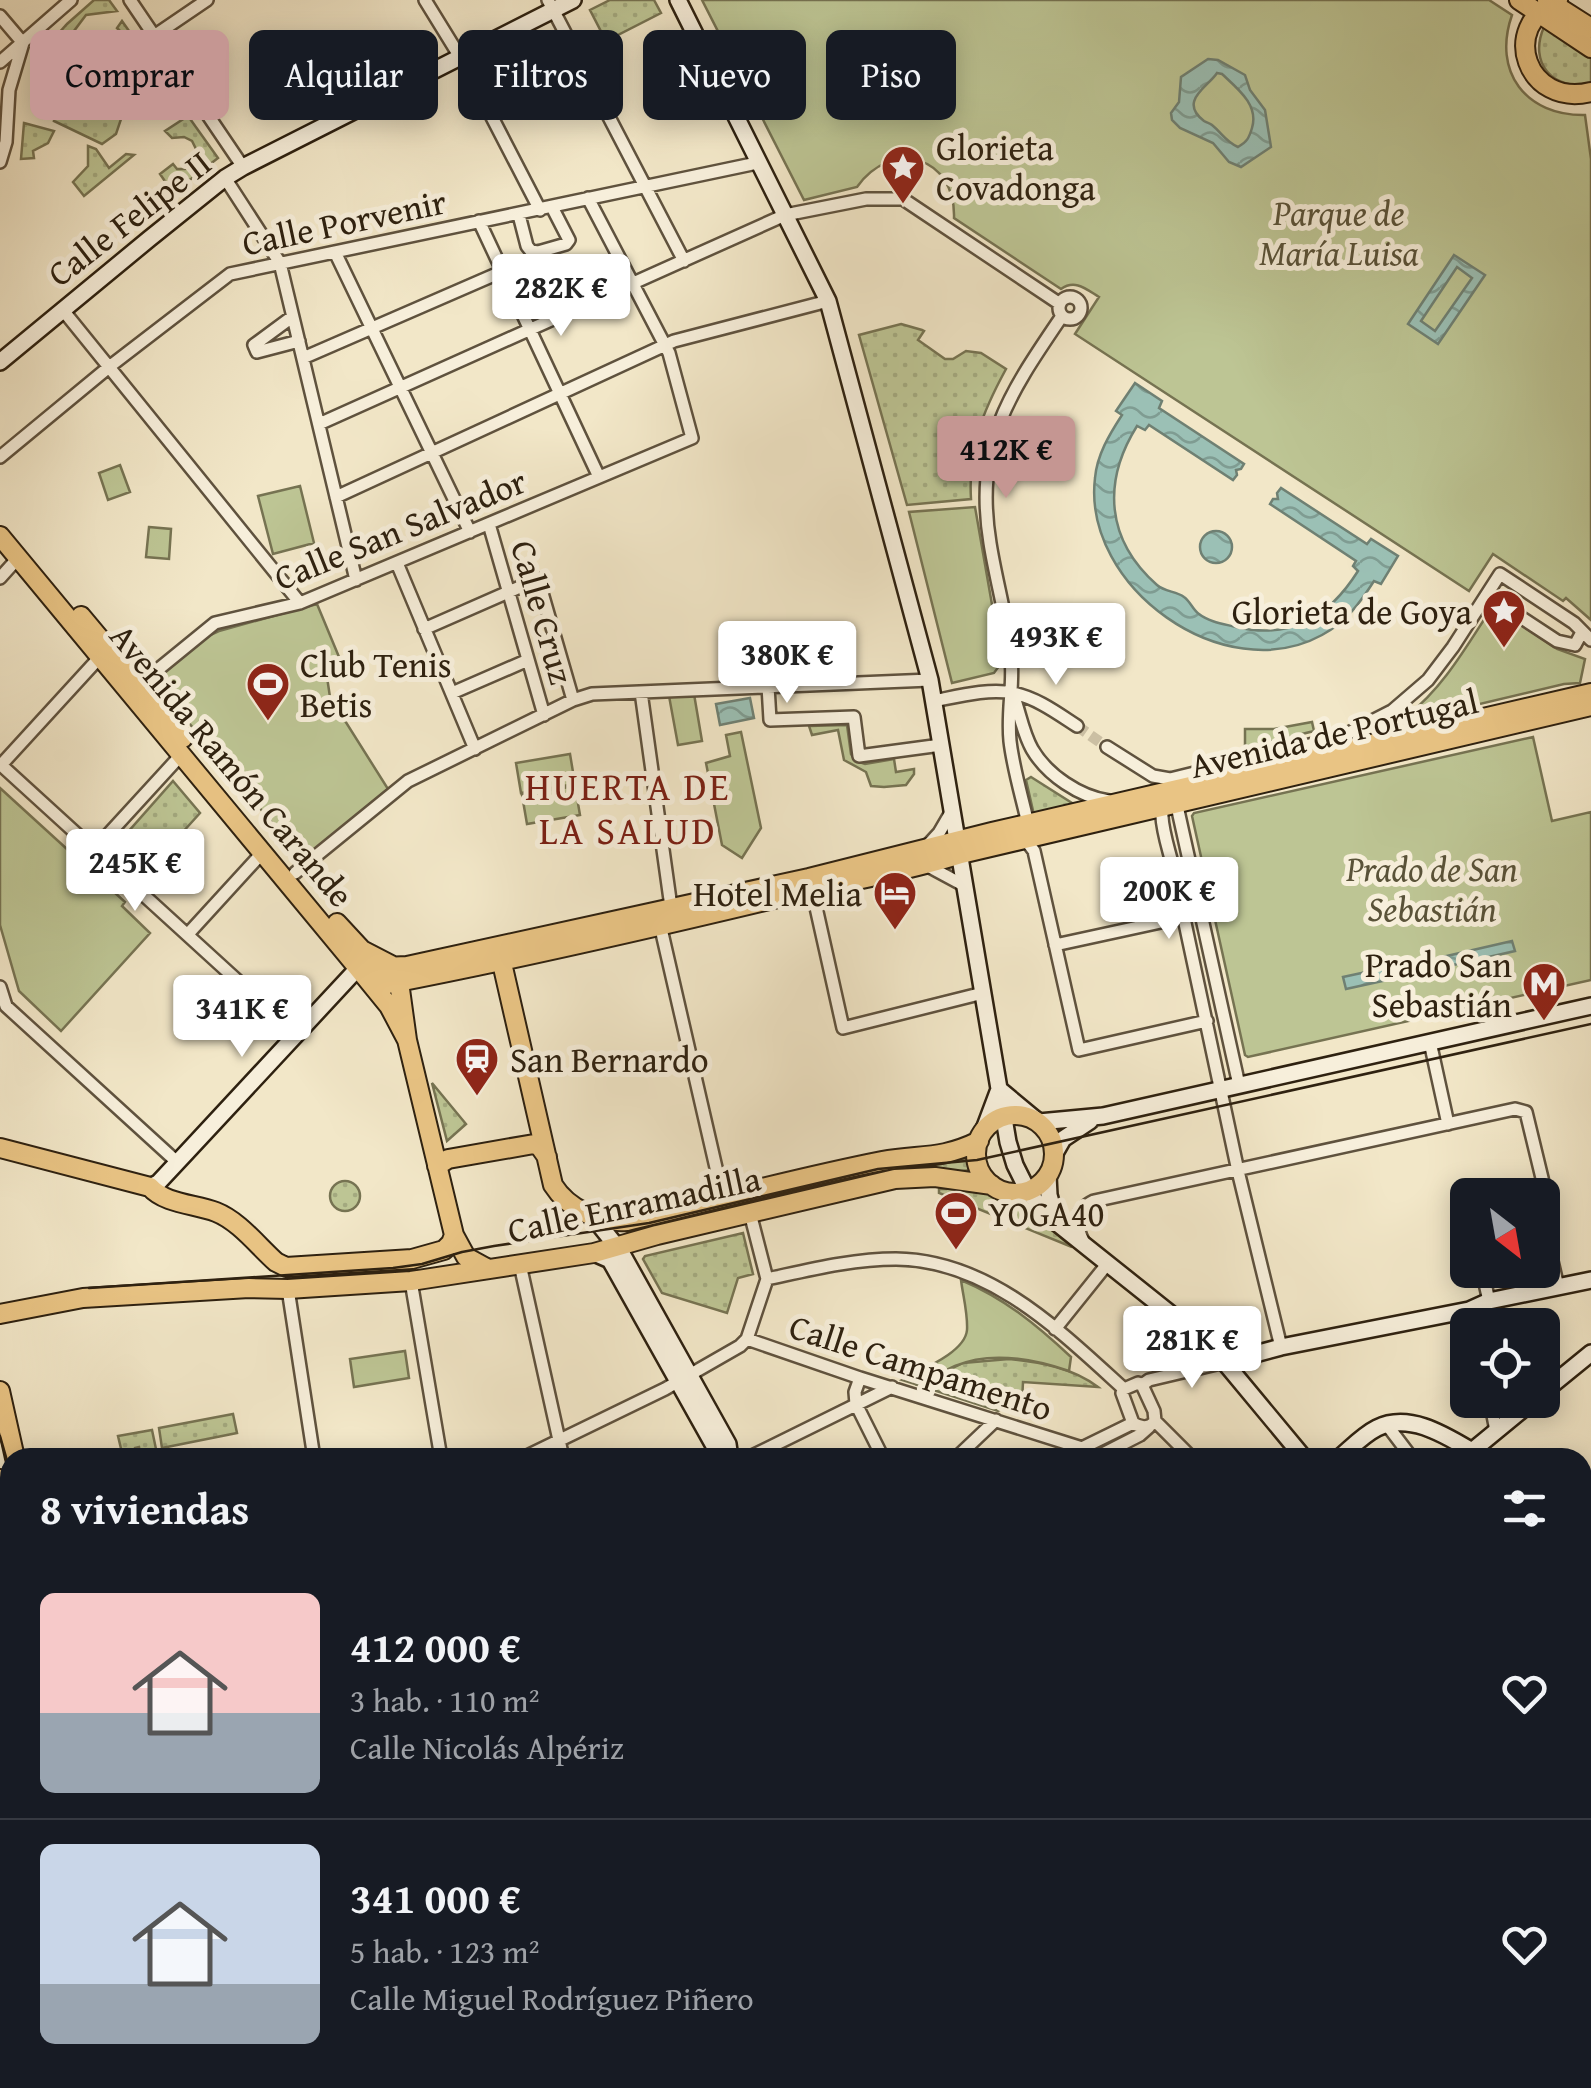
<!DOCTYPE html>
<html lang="es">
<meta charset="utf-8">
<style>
:root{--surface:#171b24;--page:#242831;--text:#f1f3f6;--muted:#9ea1a6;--line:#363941;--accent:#c59692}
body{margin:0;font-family:"Gentium Book Plus",serif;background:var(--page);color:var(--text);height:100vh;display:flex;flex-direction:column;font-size:38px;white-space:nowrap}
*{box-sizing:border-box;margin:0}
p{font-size:32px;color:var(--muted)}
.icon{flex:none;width:55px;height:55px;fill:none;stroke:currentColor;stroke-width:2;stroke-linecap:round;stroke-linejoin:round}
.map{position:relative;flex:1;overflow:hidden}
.details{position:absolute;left:0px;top:1448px;width:1592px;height:642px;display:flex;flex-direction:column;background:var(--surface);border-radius:30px 30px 0 0;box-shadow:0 5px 25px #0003}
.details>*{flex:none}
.banner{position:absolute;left:30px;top:30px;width:1000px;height:90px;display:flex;gap:20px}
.needle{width:65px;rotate:149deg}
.controls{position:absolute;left:1450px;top:1178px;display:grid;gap:20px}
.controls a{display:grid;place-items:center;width:110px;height:110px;border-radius:15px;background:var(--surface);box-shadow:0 5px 25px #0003;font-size:50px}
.price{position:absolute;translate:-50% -85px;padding:0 22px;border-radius:10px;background:#fff;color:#222;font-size:32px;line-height:65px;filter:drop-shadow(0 2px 5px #0008)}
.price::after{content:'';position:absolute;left:50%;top:60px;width:30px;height:22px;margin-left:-15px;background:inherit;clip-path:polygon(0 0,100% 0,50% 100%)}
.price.on{background:var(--accent);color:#111}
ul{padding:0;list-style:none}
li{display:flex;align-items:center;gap:30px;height:250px;padding:0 40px}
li+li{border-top:2px solid var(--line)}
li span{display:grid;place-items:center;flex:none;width:280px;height:200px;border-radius:15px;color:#555}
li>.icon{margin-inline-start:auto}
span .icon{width:120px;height:120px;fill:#fffc;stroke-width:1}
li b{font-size:42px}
h2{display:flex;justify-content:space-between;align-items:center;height:120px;padding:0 40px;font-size:42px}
.chip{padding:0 35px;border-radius:15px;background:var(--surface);box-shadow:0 5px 25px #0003;font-size:35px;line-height:90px}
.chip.on{background:var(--accent);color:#111}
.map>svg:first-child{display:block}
</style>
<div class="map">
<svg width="1591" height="2088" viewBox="0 0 1591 2088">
<defs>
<pattern id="grass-dots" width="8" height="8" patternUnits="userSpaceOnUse" patternTransform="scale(2.5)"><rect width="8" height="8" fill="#bdc594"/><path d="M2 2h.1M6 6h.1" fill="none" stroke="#a3a97f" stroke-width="1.8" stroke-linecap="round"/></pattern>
<pattern id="water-waves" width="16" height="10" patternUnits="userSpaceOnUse" patternTransform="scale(2.5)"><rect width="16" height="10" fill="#9bc0b5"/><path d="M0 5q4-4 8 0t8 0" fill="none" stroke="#7f9c92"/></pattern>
</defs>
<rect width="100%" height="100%" fill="#f2e7c8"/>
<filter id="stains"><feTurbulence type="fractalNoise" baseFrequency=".002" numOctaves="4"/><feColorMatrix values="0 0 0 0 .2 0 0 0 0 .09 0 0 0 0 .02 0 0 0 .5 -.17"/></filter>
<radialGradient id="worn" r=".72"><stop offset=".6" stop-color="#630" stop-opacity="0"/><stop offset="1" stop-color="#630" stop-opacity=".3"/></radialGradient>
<path fill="url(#grass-dots)" stroke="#767352" stroke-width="2.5" d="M94,0H109L117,11L86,15L68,39L72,47L60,60L49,44L67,24Z
M610,0H654L661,13L606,41L590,10Z
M122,21L184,109L181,113L177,112L144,61L126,44L127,38L117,28Z
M1544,27L1591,58V83C1553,92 1528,63 1544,27Z
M123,51H126L131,58L132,66L120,79L130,85L137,73L142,71L158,91L121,119L116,134L102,144L54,121C57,112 54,107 55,97C59,74 77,67 96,59L106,65Z
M188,116L218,158L173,193L160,174L173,164L177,169H185L196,161L197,151L192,141L184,137L172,138L165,131Z
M24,123L54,131L48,143L33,151L34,158L21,159Z
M88,146L96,149L109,168L126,154L134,155L84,196L73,182L88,166Z
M901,324L922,330L924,331L918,340L945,359H953L966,351L981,353L1006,369C982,413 968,448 971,499L907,505L859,335Z
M1031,777L1072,803L1073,804L1034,815L1026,780Z
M173,781L200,813L143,876L113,849Z
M432,1083L466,1124L447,1141Z
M969,1159L971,1170L944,1173L659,1230L657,1219L865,1169Z
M330 1196a15 15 0 1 1 30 0a15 15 0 1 1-30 0Z
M946,1185L985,1191L1022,1204L1072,1247L939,1193V1189H946Z
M743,1233L753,1274L738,1278L727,1313L662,1293L643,1259L645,1256Z
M1009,1359C1040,1362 1073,1368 1098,1387L1023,1382L1022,1402L1007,1401L1006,1407L998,1411L918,1385L963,1363Z
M233,1414L237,1433L162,1448L159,1428Z
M152,1430L156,1449L140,1453L139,1447L135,1448L134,1457H123L118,1436Z"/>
<path fill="#bdc594" stroke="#767352" stroke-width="2.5" d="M702,0H1489L1512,15C1492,72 1526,116 1585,115L1591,159V620L1566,598L1563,601L1493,554L1469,591L1075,334L1099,297C1086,289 1075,279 1061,289L954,218C956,156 892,138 857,187L804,200Z
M120,465L130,492L108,500L99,473Z
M300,486L314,543L273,554L258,496Z
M975,507L1002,662L994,673L952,683L909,512Z
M149,527L171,529L169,559L146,557Z
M317,604L339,657L325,664L330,697L388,789L303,860L154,681L208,636L219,631Z
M1493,606L1557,649L1585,659L1580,683L1564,684L1408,721L1407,716C1445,686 1467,645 1493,606Z
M694,694L702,741L678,745L669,696Z
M1312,722L1314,731L1245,748V729H1274Z
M847,725L851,754L856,761L865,764L894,759L896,772L914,769V774L906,785L884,787L871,786L866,772L844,760L838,730L812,735L809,726Z
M741,732L761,828L742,858L722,845L706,763L730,756L726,735Z
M1533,737L1552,821L1591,812V980L1248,1057L1245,1055L1192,816L1194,813Z
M570,754L575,784L521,793L516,763Z
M575,786L580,815L527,824L522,795Z
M0,788L125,902L122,906L150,933L61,1031L19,991L0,925Z
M961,1280C1004,1298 1037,1325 1071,1357L1069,1371C1034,1359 990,1351 955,1366C943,1371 931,1379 918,1385L902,1380C920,1370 965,1353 967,1330C968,1314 963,1296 961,1280Z
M405,1351L409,1378L354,1387L350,1359Z"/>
<path fill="url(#water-waves)" stroke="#6f8073" stroke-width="2.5" fill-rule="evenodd" d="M1208,59L1218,60L1245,75L1250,90L1265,110L1271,147L1241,167L1229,162L1213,143L1180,128L1172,120L1171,113L1179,102L1181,77ZM1217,73L1222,74C1238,89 1259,105 1252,128C1249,138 1247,142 1238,147C1225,141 1222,133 1212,125C1210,123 1207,123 1204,121C1178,101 1208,87 1217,73Z
M1454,255L1485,275L1438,344L1408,324ZM1457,267L1472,278L1435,331L1421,321Z
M1135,383L1162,401L1159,408L1244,464L1241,469L1236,470L1237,475L1233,480L1149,425L1145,430L1137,426C1102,482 1106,540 1157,585C1165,592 1176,591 1184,597C1190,601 1193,610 1199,614C1209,622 1224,624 1236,627C1291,640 1329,617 1358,571L1353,566L1356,561L1270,504L1273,499H1278L1277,493L1281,488L1367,544L1371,539L1398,556L1381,584L1374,581C1360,603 1346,622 1322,635C1224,689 1082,587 1095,478C1097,455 1109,435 1122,415L1116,411Z
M1200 547a16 16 0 1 1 32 0a16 16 0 1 1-32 0Z
M750,698L754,718L720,725L716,704Z
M1512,941L1515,951L1440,968L1438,958Z
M1417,961L1419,973L1346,989L1343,977Z"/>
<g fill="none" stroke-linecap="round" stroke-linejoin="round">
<path stroke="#cbbfa3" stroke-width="11" stroke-dasharray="11 5.5" stroke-linecap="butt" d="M1077,726L1107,747"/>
<defs>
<path id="street" d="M130,0L243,167
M425,0L465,65L540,210
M548,0L684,261
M0,16L23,43
M154,36L207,0
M0,62L71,0
M0,162L6,142L9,90L23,43
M225,178L280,263L356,580
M519,215L527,246L531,251L538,252L566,244L569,240L552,207
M479,221L599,477
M335,252L470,532
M1059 308a11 11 0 1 1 22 0a11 11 0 1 1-22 0Z
M62,309L300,603
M292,317L254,345L257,352L299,341
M303,358L501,272
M319,424L785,215L866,199H903L1060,304
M0,457L109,367L230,274L757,163
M336,497L674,341L828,301
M489,524L544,715
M397,563L475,749
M0,578L18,558
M1487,595L1557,641L1575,645L1582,632
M424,629L538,579L573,700
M139,685L215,623L300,603L692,438L669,353L588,198
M768,686L770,720L854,717L859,756L941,745
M641,692L672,914
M452,693L528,660
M1014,697C1020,714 1023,733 1032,749C1047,775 1080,797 1109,801
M934,701C959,696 989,688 1013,693C1037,698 1057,713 1077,726
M1107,747L1153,776L1170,779L1338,738
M1328,752L1343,736L1392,711L1428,680L1453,647L1500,574L1574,623L1591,640
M0,764L296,1034
M1,765L99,658
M1170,779C1154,811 1165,834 1173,867L1238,1171L1281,1347
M1175,797L1239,1085
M1028,824C1022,797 1013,768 1010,741C1007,712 1014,685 1011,656C1007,618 996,581 990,543C974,444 1009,394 1062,316
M1025,839L1034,851L1079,1050L1207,1021
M927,846L939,833L953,809
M94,850L181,755
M926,865L965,886
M295,873L408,781L573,700L592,694L930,680
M811,885L843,1028L983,993
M659,920L723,1198
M188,934L263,852
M1055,945L1184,917
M0,987L6,1006L177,1162
M1430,1042L1448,1124
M1542,1218L1558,1287
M1083,1241C1074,1222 1074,1211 1094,1201L1515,1109L1526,1112L1549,1207L1542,1213
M517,1264L521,1269L563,1458
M1482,1270L1489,1301
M767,1279C809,1270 852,1259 896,1259C989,1260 1059,1330 1124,1389
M411,1281L441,1458
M288,1289L314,1458
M1469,1310L1473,1325
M1055,1329L1108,1263
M747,1339L860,1378L1082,1448L1133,1423
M1176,1373C1189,1361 1205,1351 1197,1333
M860,1378L855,1392L856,1404L883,1458
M1142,1385L1154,1411L1155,1421
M1124,1389L1138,1383L1142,1385L1149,1380L1225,1362
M1124,1389L1122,1393L1133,1423C1141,1428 1149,1429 1155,1421
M1490,1400L1496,1431
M1155,1421L1192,1458
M1391,1426L1387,1425L1412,1458
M523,1458L665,1389L740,1346L747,1339L767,1279L750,1213
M748,1458L892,1387
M956,1458L996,1420
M1095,1458L1140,1435L1149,1427
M1582,1501L1591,1482
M0,1527L10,1524
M1584,1595L1591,1739
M0,1671L10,1676
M0,1768L10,1765
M1582,1771L1591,1770
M0,1984L10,1979
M0,2047L10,2044
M472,2080L474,2088
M714,2080L716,2088
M829,2080L831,2088
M901,2080L903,2088
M1332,2080L1335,2088
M12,2088L37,2080
M1059,2088L1077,2080"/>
<path id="secondary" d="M678,0L828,301L930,680L1008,1142L1015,1165L1028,1191L1041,1208L1058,1224L1211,1346L1304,1458
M0,362L149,239L225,178L243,167L573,0
M999,1089L1035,1119
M1039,1122L1103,1116L1591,1006
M983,1132L998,1092
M1055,1153L1063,1139L1090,1121
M1048,1176L1049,1195L1056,1220
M150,1187L158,1183L187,1152L358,968
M594,1218L621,1252L728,1444L730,1458
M594,1253L610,1260L717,1451L724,1458
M1225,1362L1281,1347L1469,1310L1489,1301L1591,1280
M1542,1393L1591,1353
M1472,1451L1534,1400
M1339,1458C1351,1448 1363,1435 1377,1428C1409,1412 1445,1435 1472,1451L1474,1458
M1582,2042L1591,2080
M993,2080L995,2088
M1006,2080L1008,2088"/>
<path id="primary" d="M1519,0L1591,48
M1547,0L1591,28
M1558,0C1498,27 1527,108 1591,92
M0,536L358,968L389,1006L407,1040
M81,616L183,738
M337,923L362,950L391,965
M499,950L553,1185C568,1209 599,1223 627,1221C711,1201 796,1178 882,1161C921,1154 940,1160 979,1141
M358,968L377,981L388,984C523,958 657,927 790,895C847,881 905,872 961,854L1591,706
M359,968L407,966L809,878L992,832L1591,693
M403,971L399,982L407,1040L454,1235L466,1257L488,1269
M976 1154a39 39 0 1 1 78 0a39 39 0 1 1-78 0Z
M0,1148L150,1187C165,1204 195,1204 216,1212C239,1221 258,1246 276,1262L286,1267L412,1259L444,1250L451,1243L454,1235
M437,1166L448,1159L534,1144L540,1147L547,1157
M0,1314L83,1298L249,1288L288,1289L411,1281L594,1253L657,1235L895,1179L935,1177L992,1185
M0,1391L15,1458
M0,1479L10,1512
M1582,1755L1591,1754
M175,2080L177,2088
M201,2080L203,2088
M557,2088L582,2080"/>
</defs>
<use href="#street" stroke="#5f523e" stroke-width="16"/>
<use href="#secondary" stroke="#2e2110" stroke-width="20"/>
<use href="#primary" stroke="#2e2110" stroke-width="22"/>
<use href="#street" stroke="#f7efdb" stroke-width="11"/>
<use href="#secondary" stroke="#f7efdb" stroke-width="15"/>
<use href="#primary" stroke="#e9c484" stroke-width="18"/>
<path stroke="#2e2110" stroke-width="2.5" d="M89,1288L393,1268L422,1264L462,1252L494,1246L649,1223L878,1169L977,1160L1591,1024
M0,1436L10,1471
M189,2080L192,2088"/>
</g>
<defs>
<symbol id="sight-pin" viewBox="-11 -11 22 30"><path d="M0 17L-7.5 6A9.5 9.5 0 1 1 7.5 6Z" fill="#8f2418" stroke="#f7efdb"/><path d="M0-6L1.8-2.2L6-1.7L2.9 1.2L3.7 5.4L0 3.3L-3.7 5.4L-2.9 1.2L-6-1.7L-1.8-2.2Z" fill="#fff"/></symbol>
<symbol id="stadium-pin" viewBox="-11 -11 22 30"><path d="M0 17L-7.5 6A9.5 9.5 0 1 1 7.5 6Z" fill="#8f2418" stroke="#f7efdb"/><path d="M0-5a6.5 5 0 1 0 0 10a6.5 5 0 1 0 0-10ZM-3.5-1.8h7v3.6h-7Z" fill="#fff"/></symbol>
<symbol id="hotel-pin" viewBox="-11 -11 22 30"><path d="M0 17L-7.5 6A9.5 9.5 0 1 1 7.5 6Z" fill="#8f2418" stroke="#f7efdb"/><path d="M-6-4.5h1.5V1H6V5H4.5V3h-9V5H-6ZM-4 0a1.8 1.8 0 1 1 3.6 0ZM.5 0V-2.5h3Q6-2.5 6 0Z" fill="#fff"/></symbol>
<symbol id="metro-pin" viewBox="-11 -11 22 30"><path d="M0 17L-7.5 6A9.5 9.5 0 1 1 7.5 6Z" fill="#8f2418" stroke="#f7efdb"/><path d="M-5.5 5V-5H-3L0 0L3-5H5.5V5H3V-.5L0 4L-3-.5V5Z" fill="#fff"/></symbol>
<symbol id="station-pin" viewBox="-11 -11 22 30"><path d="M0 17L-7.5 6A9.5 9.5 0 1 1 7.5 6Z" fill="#8f2418" stroke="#f7efdb"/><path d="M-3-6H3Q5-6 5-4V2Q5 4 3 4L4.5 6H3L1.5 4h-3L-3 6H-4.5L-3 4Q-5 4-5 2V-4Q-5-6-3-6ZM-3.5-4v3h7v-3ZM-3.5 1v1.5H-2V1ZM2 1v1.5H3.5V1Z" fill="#fff"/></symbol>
</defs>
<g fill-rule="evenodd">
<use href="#sight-pin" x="878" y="142" width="50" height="68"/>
<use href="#sight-pin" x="1479" y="586" width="50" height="68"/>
<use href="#stadium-pin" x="243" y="659" width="50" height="68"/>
<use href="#hotel-pin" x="870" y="868" width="50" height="68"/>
<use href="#metro-pin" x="1519" y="959" width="50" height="68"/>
<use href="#station-pin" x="452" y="1034" width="50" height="68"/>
<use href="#stadium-pin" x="931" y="1188" width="50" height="68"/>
</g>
<g text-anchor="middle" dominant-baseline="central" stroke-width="10" stroke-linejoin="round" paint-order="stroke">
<g font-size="35" fill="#2e2110" stroke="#f7efdb" text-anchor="start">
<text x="936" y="147">Glorieta<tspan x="936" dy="40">Covadonga</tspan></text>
<text x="1472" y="611" text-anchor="end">Glorieta de Goya</text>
<text x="300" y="664">Club Tenis<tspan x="300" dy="40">Betis</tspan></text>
<text x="862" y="893" text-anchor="end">Hotel Melia</text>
<text x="1512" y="964" text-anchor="end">Prado San<tspan x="1512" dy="40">Sebastián</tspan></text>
<text x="510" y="1059">San Bernardo</text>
<text x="988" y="1213">YOGA40</text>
</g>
<g font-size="35" font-style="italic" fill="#595238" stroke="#f7efdb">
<text x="1339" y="212">Parque de<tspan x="1339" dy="40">María Luisa</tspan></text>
<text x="1432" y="868">Prado de San<tspan x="1432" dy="40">Sebastián</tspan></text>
</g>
<g font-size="35" fill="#2e2110" stroke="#f7efdb">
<text transform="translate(129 218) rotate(-38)">Calle Felipe II</text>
<text transform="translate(344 222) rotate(-12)">Calle Porvenir</text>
<text transform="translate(400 529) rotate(-22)">Calle San Salvador</text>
<text transform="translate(543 612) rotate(74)">Calle Cruz</text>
<text transform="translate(1334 733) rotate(-13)">Avenida de Portugal</text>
<text transform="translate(232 765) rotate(50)">Avenida Ramón Carande</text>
<text transform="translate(634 1204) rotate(-12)">Calle Enramadilla</text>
<text transform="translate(921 1367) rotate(18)">Calle Campamento</text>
</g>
<g font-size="38" letter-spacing="2.5" fill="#7a1f14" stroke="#f7efdb">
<text x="628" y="786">HUERTA DE<tspan x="628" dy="44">LA SALUD</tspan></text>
</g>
</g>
<rect width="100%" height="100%" filter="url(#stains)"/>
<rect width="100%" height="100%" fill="url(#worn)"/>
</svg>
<div class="controls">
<a><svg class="needle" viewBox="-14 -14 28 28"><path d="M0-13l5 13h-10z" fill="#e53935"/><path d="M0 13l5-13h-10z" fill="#9ea1a6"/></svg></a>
<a><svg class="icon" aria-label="locate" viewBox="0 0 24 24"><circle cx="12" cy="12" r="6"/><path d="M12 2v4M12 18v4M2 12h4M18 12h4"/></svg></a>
</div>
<b class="price" style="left:561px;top:339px">282K €</b>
<b class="price on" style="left:1006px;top:501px">412K €</b>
<b class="price" style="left:1056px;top:688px">493K €</b>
<b class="price" style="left:787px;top:706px">380K €</b>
<b class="price" style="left:135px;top:914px">245K €</b>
<b class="price" style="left:1169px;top:942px">200K €</b>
<b class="price" style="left:242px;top:1060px">341K €</b>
<b class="price" style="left:1192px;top:1391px">281K €</b>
<div class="banner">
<a class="chip on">Comprar</a>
<a class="chip">Alquilar</a>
<a class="chip">Filtros</a>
<a class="chip">Nuevo</a>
<a class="chip">Piso</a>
</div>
<section class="details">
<h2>8 viviendas<svg class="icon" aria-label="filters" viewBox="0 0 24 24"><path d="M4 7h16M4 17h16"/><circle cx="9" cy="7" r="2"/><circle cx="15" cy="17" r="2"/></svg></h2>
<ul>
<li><span style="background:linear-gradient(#f6c9c9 60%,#9aa5b1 0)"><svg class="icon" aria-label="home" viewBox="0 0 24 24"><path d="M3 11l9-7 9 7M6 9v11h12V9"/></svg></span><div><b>412 000 €</b><p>3 hab. · 110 m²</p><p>Calle Nicolás Alpériz</p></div><svg class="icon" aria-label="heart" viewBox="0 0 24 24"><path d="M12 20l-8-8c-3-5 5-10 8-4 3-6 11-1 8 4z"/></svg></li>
<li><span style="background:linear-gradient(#c9d6e8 70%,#9aa5b1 0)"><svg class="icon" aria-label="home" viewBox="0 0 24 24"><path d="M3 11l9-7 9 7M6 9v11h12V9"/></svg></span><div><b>341 000 €</b><p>5 hab. · 123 m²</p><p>Calle Miguel Rodríguez Piñero</p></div><svg class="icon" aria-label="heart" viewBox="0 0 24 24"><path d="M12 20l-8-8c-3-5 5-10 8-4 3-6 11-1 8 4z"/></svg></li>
</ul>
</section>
</div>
